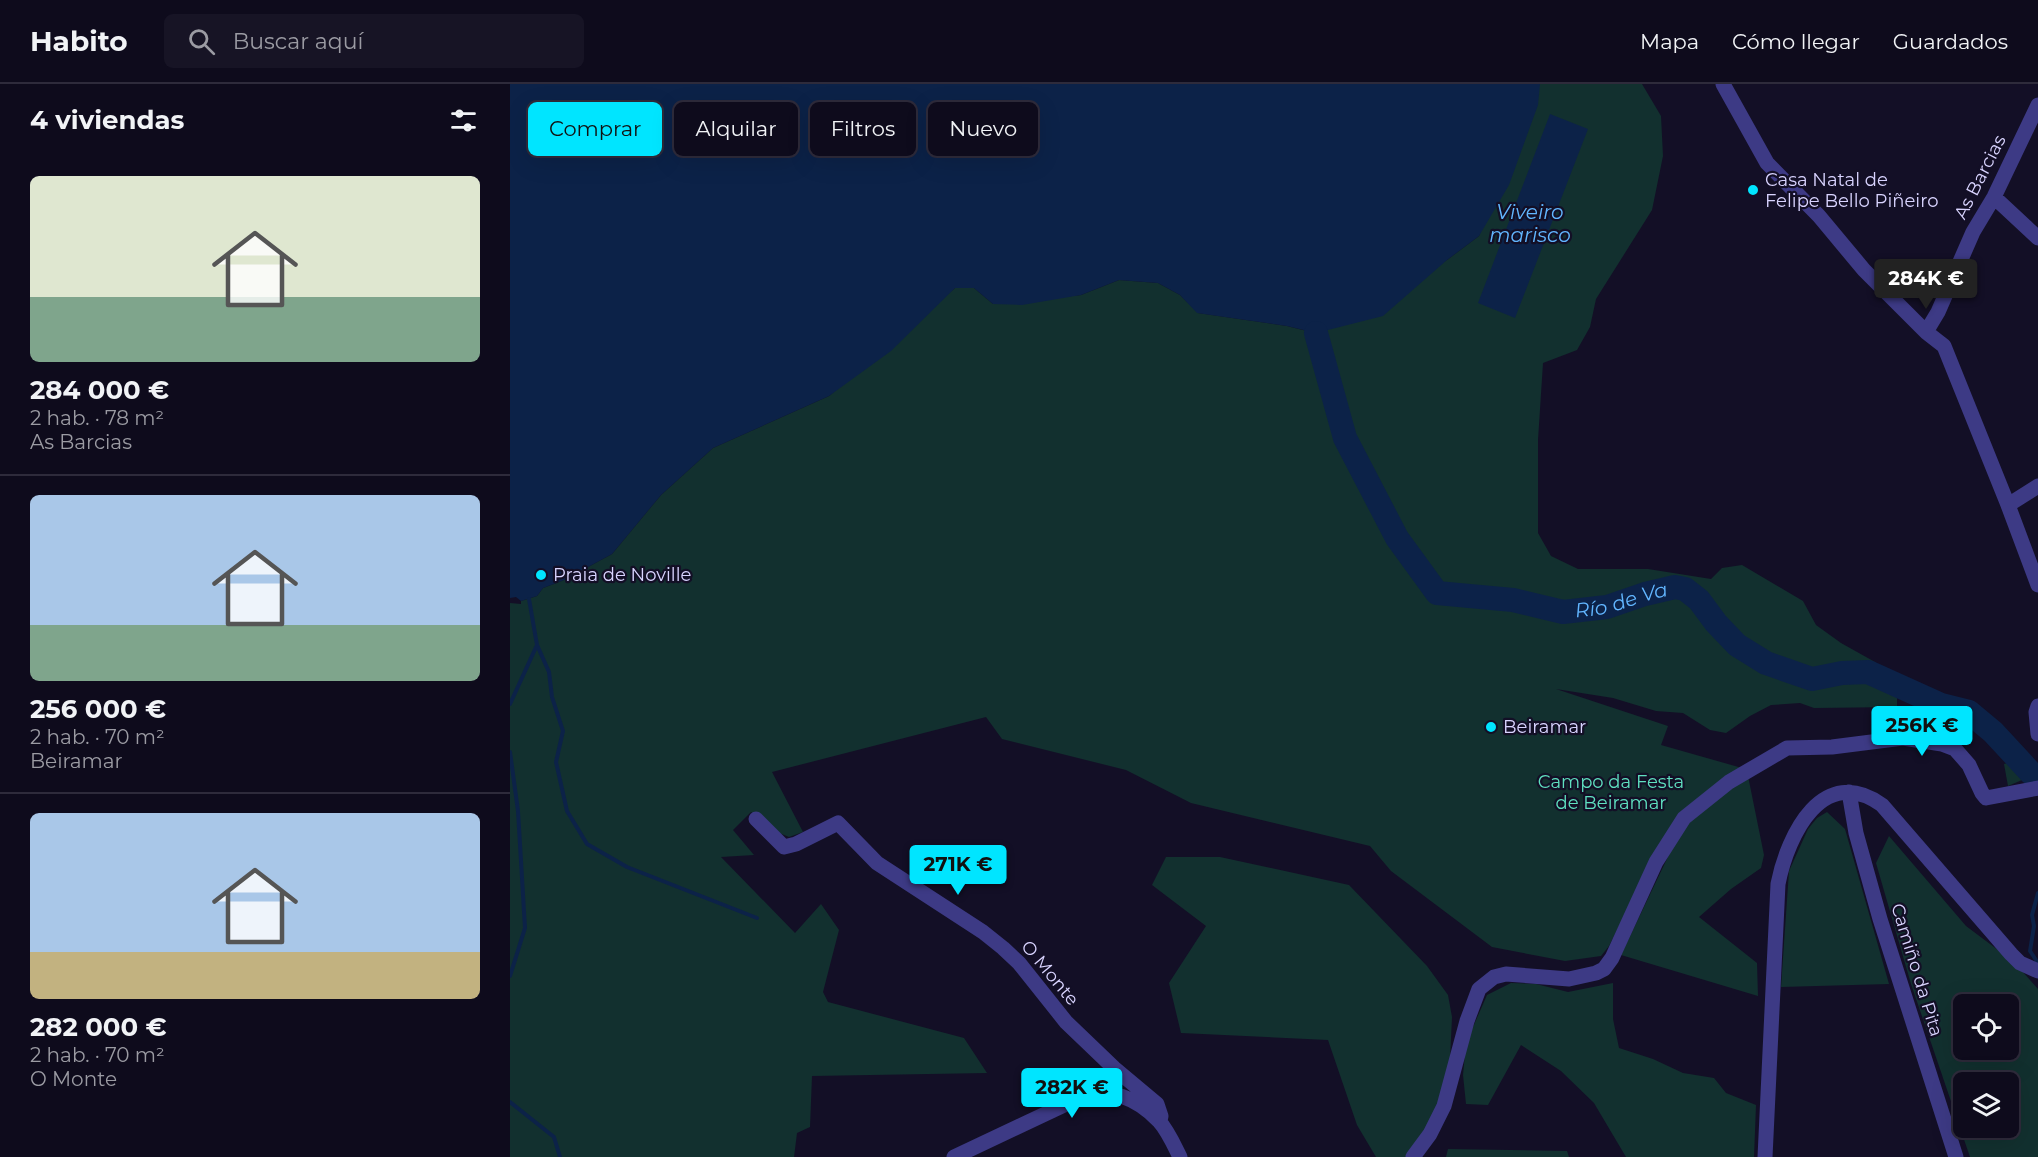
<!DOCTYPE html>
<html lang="es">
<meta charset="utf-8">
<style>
:root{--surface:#0e0b1c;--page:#171425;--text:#f1f3f6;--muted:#9b9ba3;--line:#2e2b3b;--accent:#00e5ff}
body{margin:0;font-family:Montserrat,sans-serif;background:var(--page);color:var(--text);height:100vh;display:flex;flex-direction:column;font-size:22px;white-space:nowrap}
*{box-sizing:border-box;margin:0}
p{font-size:20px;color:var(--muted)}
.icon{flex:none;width:33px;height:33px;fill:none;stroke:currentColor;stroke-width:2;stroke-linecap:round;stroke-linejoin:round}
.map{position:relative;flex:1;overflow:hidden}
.details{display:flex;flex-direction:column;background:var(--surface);width:510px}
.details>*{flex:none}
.top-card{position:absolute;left:18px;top:18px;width:570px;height:54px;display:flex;gap:12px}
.tools{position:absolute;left:1443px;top:910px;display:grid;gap:12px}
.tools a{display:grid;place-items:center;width:66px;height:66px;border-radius:9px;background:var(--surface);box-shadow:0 6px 24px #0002,0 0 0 2px var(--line);font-size:30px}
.price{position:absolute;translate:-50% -51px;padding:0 14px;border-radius:6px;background:var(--accent);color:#111;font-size:20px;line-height:39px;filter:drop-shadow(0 2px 3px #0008)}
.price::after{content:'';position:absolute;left:50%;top:36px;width:18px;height:14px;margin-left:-9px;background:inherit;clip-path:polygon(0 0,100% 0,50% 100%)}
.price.selected{background:#222;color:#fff}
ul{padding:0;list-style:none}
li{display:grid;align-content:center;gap:12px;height:318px;padding:0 30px}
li+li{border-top:2px solid var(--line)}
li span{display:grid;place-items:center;height:186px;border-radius:9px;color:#555}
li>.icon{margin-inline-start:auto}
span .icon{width:108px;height:108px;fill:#fffc;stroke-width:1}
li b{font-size:26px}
h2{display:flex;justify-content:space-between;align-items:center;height:72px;padding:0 30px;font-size:26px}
.tag{padding:0 21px;border-radius:9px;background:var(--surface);box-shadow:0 6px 24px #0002,0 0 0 2px var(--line);font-size:21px;line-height:54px}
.tag.selected{background:var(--accent);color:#111}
header{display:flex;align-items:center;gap:36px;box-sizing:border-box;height:84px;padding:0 30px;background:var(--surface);border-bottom:2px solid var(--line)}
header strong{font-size:28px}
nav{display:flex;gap:33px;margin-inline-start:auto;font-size:21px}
.search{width:420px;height:54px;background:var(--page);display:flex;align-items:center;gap:15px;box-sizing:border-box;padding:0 21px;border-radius:9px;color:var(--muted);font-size:22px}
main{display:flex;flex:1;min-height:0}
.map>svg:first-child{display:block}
</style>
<header>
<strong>Habito</strong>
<div class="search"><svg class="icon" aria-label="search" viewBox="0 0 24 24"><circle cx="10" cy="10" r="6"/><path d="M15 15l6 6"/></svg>Buscar aquí</div>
<nav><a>Mapa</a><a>Cómo llegar</a><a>Guardados</a></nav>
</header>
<main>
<section class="details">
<h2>4 viviendas<svg class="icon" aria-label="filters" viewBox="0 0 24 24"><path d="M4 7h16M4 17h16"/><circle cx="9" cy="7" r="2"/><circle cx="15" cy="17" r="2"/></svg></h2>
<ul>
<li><span style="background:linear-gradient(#dfe7d0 65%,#7fa58c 0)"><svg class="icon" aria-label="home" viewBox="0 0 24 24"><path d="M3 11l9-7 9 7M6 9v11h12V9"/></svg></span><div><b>284 000 €</b><p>2 hab. · 78 m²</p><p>As Barcias</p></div></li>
<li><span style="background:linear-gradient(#a9c7e8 70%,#7fa58c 0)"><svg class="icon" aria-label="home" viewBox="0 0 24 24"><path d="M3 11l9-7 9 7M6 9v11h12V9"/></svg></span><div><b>256 000 €</b><p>2 hab. · 70 m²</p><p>Beiramar</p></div></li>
<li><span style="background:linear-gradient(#a9c7e8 75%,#c2b280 0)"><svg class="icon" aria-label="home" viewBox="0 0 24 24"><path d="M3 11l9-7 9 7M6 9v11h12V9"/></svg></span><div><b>282 000 €</b><p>2 hab. · 70 m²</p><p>O Monte</p></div></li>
</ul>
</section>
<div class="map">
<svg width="1528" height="1073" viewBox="0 0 1528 1073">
<rect width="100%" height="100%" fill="#130f26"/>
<path fill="#12302f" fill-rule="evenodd" d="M1029,0H1132L1151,32L1153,72L1142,126L1086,215L1080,243L1067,266L1033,279L1028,356V449L1041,472L1068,485H1138L1201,495L1212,484L1232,481L1293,517L1306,541L1331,559L1365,578L1382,593L1387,610V623L1304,624L1290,619L1261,621L1240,632L1216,649L1200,646L1173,629L1146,627L1103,614L1046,605L1158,642L1151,661L1232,684L1145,770L1099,862L1091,872L1055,877L982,863L881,787L860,762L681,719L616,686L492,655L476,633L262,688L293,748L279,753L267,748L241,728L223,746L244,771L211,773L285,849L311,820L329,846L313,908L318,918L454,954L477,989L302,992L300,1043L287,1049L284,1073H0V519L11,520V517L27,512L33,504L54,496L102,470L151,411L203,364L319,312L445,204H464L483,220L571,211L609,196L648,199L670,211L688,229L777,242L805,249L937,176L969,152Z
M1501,678L1512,696L1498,702L1494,680Z
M1238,692L1254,771L1251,784L1221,805L1189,833L1247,879L1248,912L1111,871L1166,756L1179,737Z
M1317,728L1335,745L1379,900L1271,903L1279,787L1298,745L1307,734Z
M1379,752L1456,842L1504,878L1528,905V1073H1460L1401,900L1366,779ZM1454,921H1498V966H1454ZM1454,999H1498V1044H1454Z
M656,773H710L839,801L917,882L938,911L942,933L939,998L914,1047L897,1073H866L847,1041L818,956L671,949L659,899L696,842L642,801Z
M1001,899L1026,900L1058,908L1103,899V935L1109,964L1143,975L1173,989L1204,994L1216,1009L1246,1021L1244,1073H1116L1084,1019L1051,987L1011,961L978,1021L956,1020L953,991L956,959L977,911Z
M938,1065L1057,1067L1059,1073H936Z"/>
<path fill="#0c2248" d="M0,0H1030L1028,21L999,101L969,152L937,176L873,232L806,249L777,242L687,229L670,211L648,199L609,196L571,211L512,221L483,220L464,204H445L381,267L319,312L203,364L151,411L102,470L54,496L33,504L27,512L11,517L6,513L0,514Z
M1040,30L1078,45L1005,234L968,219Z"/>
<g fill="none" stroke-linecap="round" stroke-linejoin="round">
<path stroke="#0c2248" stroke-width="4" d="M19,515L27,561L39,588L42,613L53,647L46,678L57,727L77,760L117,783L247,834
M0,620L27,561
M0,668L8,727L15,844L0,892
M1528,809L1522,831L1524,842L1520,867L1528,879
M0,1018L44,1053L50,1073"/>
<path stroke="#0c2248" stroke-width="24" id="s1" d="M806,249L835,354L887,454L927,509L1003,516L1053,528L1097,523L1135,510L1165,503L1175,505L1189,516L1206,539L1227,561L1256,579L1302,595L1332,589L1358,588L1431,621L1459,628L1483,648L1521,689"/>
<path stroke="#3d3a85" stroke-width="15" d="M1213,0L1257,79L1309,132L1354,186L1416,248L1434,262L1498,421L1528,501
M1484,113L1528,154
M1416,248L1428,228L1463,148L1484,113L1528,21
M1498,421L1528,402
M1528,622L1526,628L1528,650
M1339,708L1346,749L1370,835L1446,1073
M246,735L274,763L286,760L328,739L367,779L473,848L493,864L509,879L556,938L604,984L647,1020L651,1032L650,1037
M444,1073L569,1014C599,1002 627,1014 649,1037C658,1047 664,1061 670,1073
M903,1073L920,1050L934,1022L957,937L969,905L984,893L996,890L1059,895L1086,889L1094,885L1102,874L1146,778L1174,734L1219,698L1277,664L1322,663L1393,654L1432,660L1445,665L1459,681L1472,709L1476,714L1528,704
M1255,1073L1268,800C1278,750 1313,679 1372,721L1501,870L1510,879L1528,887"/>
</g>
<g fill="#00e5ff" stroke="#130f26" stroke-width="2">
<circle cx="1243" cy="106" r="6"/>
<circle cx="31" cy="491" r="6"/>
<circle cx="981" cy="643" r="6"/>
</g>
<g text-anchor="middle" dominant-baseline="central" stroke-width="4.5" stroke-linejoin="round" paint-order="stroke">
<g font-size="18" fill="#d9d4ff" stroke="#130f26">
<text transform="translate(1470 93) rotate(-63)">As Barcias</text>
<text transform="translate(1407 886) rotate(73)">Camiño da Pita</text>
<text transform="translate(540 889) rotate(50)">O Monte</text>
</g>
<g font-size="18" fill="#d9d4ff" stroke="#130f26" text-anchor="start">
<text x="1255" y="96">Casa Natal de<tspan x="1255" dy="21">Felipe Bello Piñeiro</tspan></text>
<text x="43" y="491">Praia de Noville</text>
<text x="993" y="643">Beiramar</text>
</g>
<g font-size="18" fill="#5fe0c0" stroke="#130f26">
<text x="1101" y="698">Campo da Festa<tspan x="1101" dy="21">de Beiramar</tspan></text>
</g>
<g font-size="20" font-style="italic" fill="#62b6ff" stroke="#130f26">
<text x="1020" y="128">Viveiro<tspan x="1020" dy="23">marisco</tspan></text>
<text stroke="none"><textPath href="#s1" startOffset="477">Río de Va</textPath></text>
</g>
</g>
</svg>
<div class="tools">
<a><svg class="icon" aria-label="locate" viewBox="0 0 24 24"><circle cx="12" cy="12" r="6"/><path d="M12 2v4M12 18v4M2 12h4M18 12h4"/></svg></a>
<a><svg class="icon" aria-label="layers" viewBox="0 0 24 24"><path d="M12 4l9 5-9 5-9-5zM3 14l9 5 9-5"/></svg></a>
</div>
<b class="price selected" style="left:1416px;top:226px">284K €</b>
<b class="price" style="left:1412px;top:673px">256K €</b>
<b class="price" style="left:448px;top:812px">271K €</b>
<b class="price" style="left:562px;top:1035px">282K €</b>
<div class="top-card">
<a class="tag selected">Comprar</a>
<a class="tag">Alquilar</a>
<a class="tag">Filtros</a>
<a class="tag">Nuevo</a>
</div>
</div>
</main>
